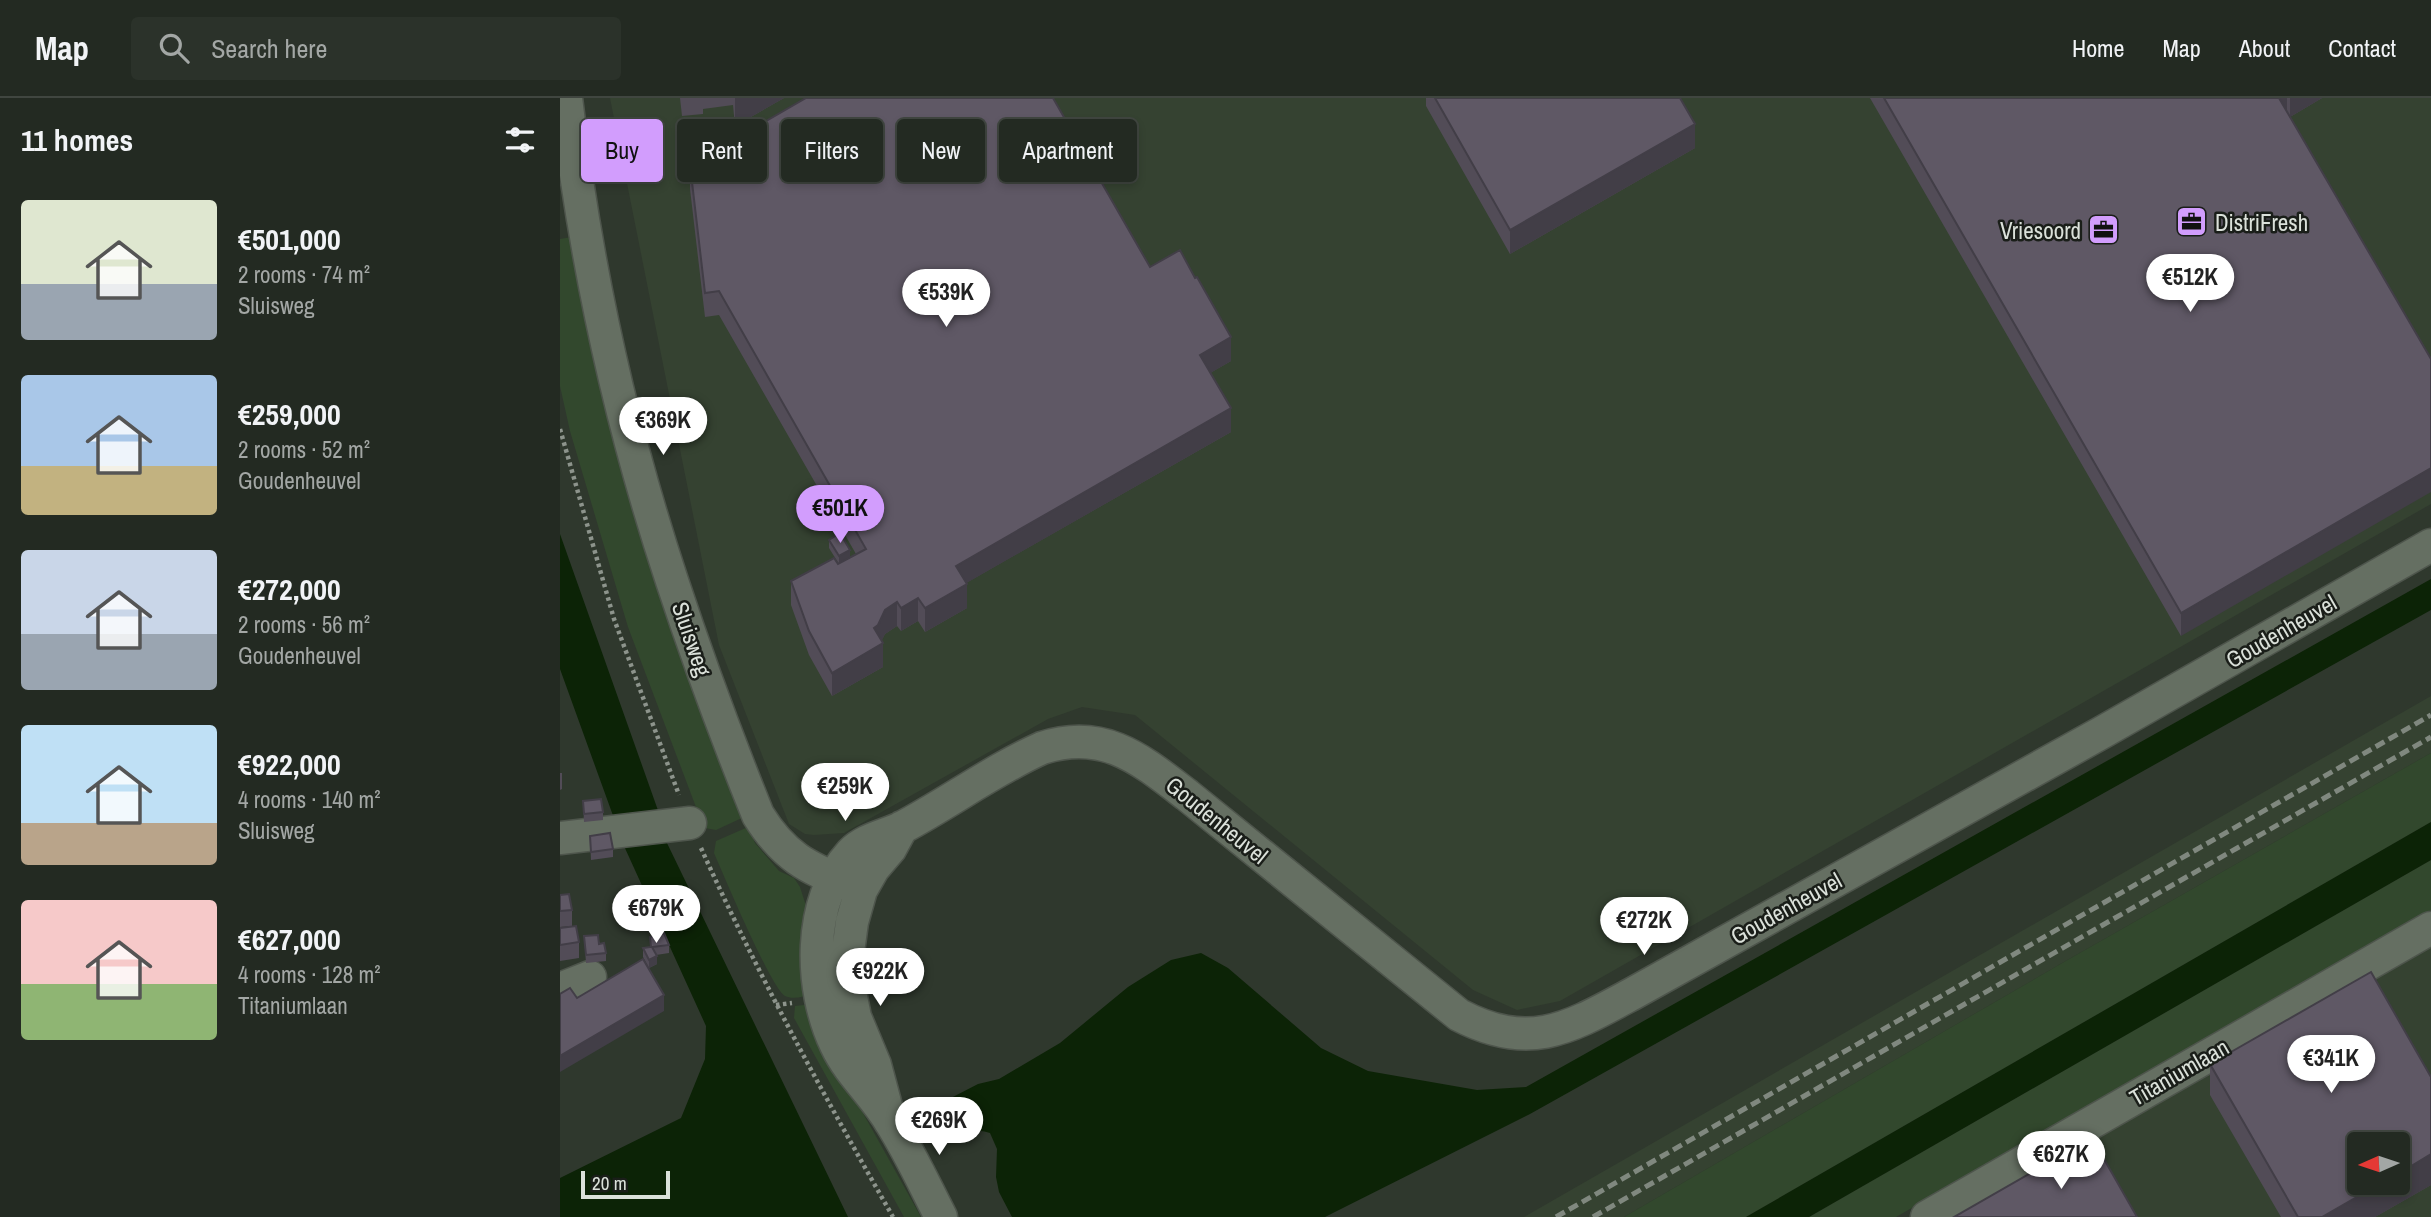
<!DOCTYPE html>
<meta charset="utf-8">
<style>
:root{--surface:#232a22;--page:#2b322a;--text:#f1f3f6;--muted:#a3a7a5;--line:#404640;--accent:#d29dfd}
body{margin:0;font-family:"Archivo Narrow",sans-serif;background:var(--page);color:var(--text);height:100vh;display:flex;flex-direction:column;font-size:26px;white-space:nowrap}
*{box-sizing:border-box;margin:0}
p{font-size:23px;color:var(--muted)}
.icon{flex:none;width:38px;height:38px;fill:none;stroke:currentColor;stroke-width:2;stroke-linecap:round;stroke-linejoin:round}
.map{position:relative;flex:1;overflow:hidden}
.side{display:flex;flex-direction:column;background:var(--surface);width:560px}
.side>*{flex:none}
.guide{position:absolute;left:21px;top:21px;width:665px;height:63px;display:flex;gap:14px}
.needle{width:46px;rotate:267deg}
.tools{position:absolute;left:1787px;top:1034px;display:grid;gap:14px}
.tools a{display:grid;place-items:center;width:63px;height:63px;border-radius:7px;background:var(--surface);box-shadow:0 4px 10px #0003,0 0 0 2px var(--line);font-size:35px}
.scale{position:absolute;left:21px;bottom:18px;width:89px;box-sizing:border-box;padding-left:7px;border:4px solid #dbe1da;border-top:0;font-size:19px;line-height:24px;white-space:nowrap;color:#dbe1da;-webkit-text-stroke:5px #1a1e19;paint-order:stroke}
.price{position:absolute;translate:-50% -60px;padding:0 16px;border-radius:24px;background:#fff;color:#222;font-size:23px;line-height:46px;filter:drop-shadow(0 2px 4px #0008)}
.price::after{content:'';position:absolute;left:50%;top:42px;width:21px;height:16px;margin-left:-10px;background:inherit;clip-path:polygon(0 0,100% 0,50% 100%)}
.price.current{background:var(--accent);color:#111}
ul{padding:0;list-style:none}
li{display:flex;align-items:center;gap:21px;height:175px;padding:0 21px}
li span{display:grid;place-items:center;flex:none;width:196px;height:140px;border-radius:7px;color:#555}
li>.icon{margin-inline-start:auto}
span .icon{width:84px;height:84px;fill:#fffc;stroke-width:1}
li b{font-size:30px}
h2{display:flex;justify-content:space-between;align-items:center;height:84px;padding:0 21px;font-size:30px}
.pill{padding:0 24px;border-radius:7px;background:var(--surface);box-shadow:0 4px 10px #0003,0 0 0 2px var(--line);font-size:24px;line-height:63px}
.pill.current{background:var(--accent);color:#111}
header{display:flex;align-items:center;gap:42px;box-sizing:border-box;height:98px;padding:0 35px;background:var(--surface);border-bottom:2px solid var(--line)}
header strong{font-size:33px}
nav{display:flex;gap:38px;margin-inline-start:auto;font-size:24px}
.search{width:490px;height:63px;background:var(--page);display:flex;align-items:center;gap:18px;box-sizing:border-box;padding:0 24px;border-radius:7px;color:var(--muted);font-size:26px}
main{display:flex;flex:1;min-height:0}
.map>svg:first-child{display:block}
</style>
<header>
<strong>Map</strong>
<div class="search"><svg class="icon" aria-label="search" viewBox="0 0 24 24"><circle cx="10" cy="10" r="6"/><path d="M15 15l6 6"/></svg>Search here</div>
<nav><a>Home</a><a>Map</a><a>About</a><a>Contact</a></nav>
</header>
<main>
<section class="side">
<h2>11 homes<svg class="icon" aria-label="filters" viewBox="0 0 24 24"><path d="M4 7h16M4 17h16"/><circle cx="9" cy="7" r="2"/><circle cx="15" cy="17" r="2"/></svg></h2>
<ul>
<li><span style="background:linear-gradient(#dfe7d0 60%,#9aa5b1 0)"><svg class="icon" aria-label="home" viewBox="0 0 24 24"><path d="M3 11l9-7 9 7M6 9v11h12V9"/></svg></span><div><b>€501,000</b><p>2 rooms · 74 m²</p><p>Sluisweg</p></div></li>
<li><span style="background:linear-gradient(#a9c7e8 65%,#c2b280 0)"><svg class="icon" aria-label="home" viewBox="0 0 24 24"><path d="M3 11l9-7 9 7M6 9v11h12V9"/></svg></span><div><b>€259,000</b><p>2 rooms · 52 m²</p><p>Goudenheuvel</p></div></li>
<li><span style="background:linear-gradient(#c9d6e8 60%,#9aa5b1 0)"><svg class="icon" aria-label="home" viewBox="0 0 24 24"><path d="M3 11l9-7 9 7M6 9v11h12V9"/></svg></span><div><b>€272,000</b><p>2 rooms · 56 m²</p><p>Goudenheuvel</p></div></li>
<li><span style="background:linear-gradient(#bfe0f5 70%,#b9a48a 0)"><svg class="icon" aria-label="home" viewBox="0 0 24 24"><path d="M3 11l9-7 9 7M6 9v11h12V9"/></svg></span><div><b>€922,000</b><p>4 rooms · 140 m²</p><p>Sluisweg</p></div></li>
<li><span style="background:linear-gradient(#f6c9c9 60%,#8fb573 0)"><svg class="icon" aria-label="home" viewBox="0 0 24 24"><path d="M3 11l9-7 9 7M6 9v11h12V9"/></svg></span><div><b>€627,000</b><p>4 rooms · 128 m²</p><p>Titaniumlaan</p></div></li>
</ul>
</section>
<div class="map">
<svg width="1871" height="1119" viewBox="0 0 1871 1119">
<rect width="100%" height="100%" fill="#2f382d"/>
<path fill="#354231" fill-rule="evenodd" d="M50,0H1871V406L1000,903L957,912L913,892L575,617L522,609L488,621L284,735L254,737L245,736L229,726L159,547Z
M1871,598V655L1504,864L1064,1119H964Z
M1871,843V1119H1397ZM1799,1046H1838V1085H1799Z"/>
<path fill="#32482d" d="M12,139L184,719L156,732L145,730L142,725L68,529L10,333L0,288V141Z
M1871,655V724L1186,1119H1064L1504,864Z
M188,729L195,745L219,773L234,780L240,789L247,811L252,897C244,898 233,902 225,898C211,890 164,778 154,755L156,743Z
M1871,762V812L1336,1119H1249Z
M253,906L265,947L361,1119H344L234,920L235,908Z"/>
<path fill="#0c2306" d="M0,436L100,718L106,743L288,1119H0V1080L121,1020L145,961L146,928L64,748L0,571Z
M1871,481V512L970,1016L765,1119H452L439,1094L436,1079L437,1051L430,1035C407,1028 396,1041 381,1017L389,1001L418,986L439,981L500,945L568,889L611,862L641,855L668,870L761,950L808,973L917,992L966,989Z
M1871,724V762L1249,1119H1186Z"/>
<g fill="none" stroke-linecap="round" stroke-linejoin="round">
<defs>
<path id="minor" d="M6,0C25,164 60,326 112,483C138,562 167,640 198,717C227,764 253,771 301,792
M0,740L130,725
M0,891L30,879
M327,1012L315,967L295,919L290,894L288,854L292,824L301,792L313,771L330,751L342,729
M381,1119C365,1088 350,1055 331,1025C315,997 290,977 276,947C249,891 247,803 291,755C306,740 325,738 343,729C390,704 433,672 482,650C544,630 580,661 627,697L899,917C970,954 1009,930 1072,896L1541,635L1871,447
M1367,1119L1871,830"/>
</defs>
<use href="#minor" stroke="#4e554c" stroke-width="35"/>
<path stroke="#8d948c" stroke-width="4.5" stroke-dasharray="3.5 3.5" stroke-linecap="butt" d="M0,331L54,521L119,697
M141,750C198,877 264,998 333,1119
M216,907L232,905"/>
<use href="#minor" stroke="#656f62" stroke-width="32"/>
<path stroke="#80887f" stroke-width="5" stroke-dasharray="10 5" stroke-linecap="butt" d="M996,1119L1871,617
M1033,1119L1871,639"/>
</g>
<path fill="#524c57" d="M120,0H224L175,28L173,7L143,11V16L122,18Z
M866,0H1120L1135,50L950,156L866,8Z
M1310,0H1762L1730,19L1621,538Z
M130,67L590,169L671,263L650,275L671,334L406,485L407,510L365,534L358,523L341,533L337,528L325,536L321,543L323,569L272,598L249,557L231,507V483L279,466L269,450V442L290,460L296,456L159,217L145,219L130,91Z
M0,675H2V691L0,692Z
M23,703L43,714V722L24,724Z
M30,738L53,751V759L31,762Z
M0,797L12,812V828L0,829Z
M0,830L19,844V860L0,863Z
M24,838L39,846L46,855V863L26,865Z
M90,839L109,847V855L96,857L97,866L89,870L83,859V850L91,849Z
M1650,966L1871,1087L1815,1119H1721L1650,997Z"/>
<path fill="#423e47" d="M175,0H224L175,28Z
M1717,0H1727V13Z
M1730,0H1762L1730,19Z
M1135,26V50L950,156V132Z
M671,239V263L640,281V257Z
M671,310V334L396,491V468Z
M1871,370V394L1621,538V515Z
M290,452V460L279,467V458Z
M407,486V510L365,534V510Z
M358,500V523L341,533V510Z
M337,504V528L325,536L320,547L323,545V569L272,598V575L325,512Z
M97,858V866L89,870V862Z
M104,897V913L0,974V958Z
M1871,1056V1087L1815,1119H1762L1821,1085H1838V1076Z"/>
<path fill="#5f5865" stroke="#423e47" stroke-width="2" d="M246,0H493L590,169L620,152L635,180L637,179L671,239L640,257L671,310L396,468L407,486L365,510L358,500L341,510L337,504L325,512L318,527L314,530L323,545L272,575L249,533L231,483L274,460L278,466L306,451L159,193L145,195L130,67Z
M875,0H1120L1135,26L950,132Z
M1324,0H1719L1871,261V370L1621,515Z
M280,435L290,452L279,458L269,442Z
M41,701L43,714L24,716L23,703Z
M50,735L53,751L31,754L30,738Z
M9,796L12,812L0,813V797Z
M16,828L19,844L0,847V830Z
M104,835L109,847L92,849L97,858L89,862L83,850L91,849L90,839Z
M38,837L39,846L44,845L46,855L26,857L24,838Z
M83,861L104,897L0,958V896L10,890L17,900Z
M1811,874L1871,979V1056L1838,1076V1046H1799V1085H1821L1762,1119H1738L1650,966Z
M1532,1040L1577,1119H1394Z"/>
<defs>
<symbol id="office-square" viewBox="-11 -11 22 22"><rect x="-9" y="-9" width="18" height="18" rx="4" fill="#d29dfd" stroke="#1a1e19"/><path d="M-6-3h4V-5.5h4V-3h4V5H-6ZM-1-4.5V-3h2v-1.5ZM-6 0V1H6V0Z" fill="#111"/></symbol>
</defs>
<g fill-rule="evenodd">
<use href="#office-square" x="1614" y="106" width="35" height="35"/>
<use href="#office-square" x="1526" y="114" width="35" height="35"/>
</g>
<g text-anchor="middle" dominant-baseline="central" stroke-width="5" stroke-linejoin="round" paint-order="stroke">
<g font-size="23" fill="#dbe1da" stroke="#1a1e19" text-anchor="start">
<text x="1655" y="124">DistriFresh</text>
<text x="1521" y="132" text-anchor="end">Vriesoord</text>
</g>
<g font-size="23" fill="#dbe1da" stroke="#1a1e19">
<text transform="translate(1721 533) rotate(-30)">Goudenheuvel</text>
<text transform="translate(132 541) rotate(71)">Sluisweg</text>
<text transform="translate(657 722) rotate(39)">Goudenheuvel</text>
<text transform="translate(1226 810) rotate(-29)">Goudenheuvel</text>
<text transform="translate(1619 974) rotate(-30)">Titaniumlaan</text>
</g>
</g>
</svg>
<div class="tools">
<a><svg class="needle" viewBox="-14 -14 28 28"><path d="M0-13l5 13h-10z" fill="#e53935"/><path d="M0 13l5-13h-10z" fill="#a3a7a5"/></svg></a>
</div>
<div class="scale">20 m</div>
<b class="price" style="left:1630px;top:216px">€512K</b>
<b class="price" style="left:386px;top:231px">€539K</b>
<b class="price" style="left:103px;top:359px">€369K</b>
<b class="price current" style="left:280px;top:447px">€501K</b>
<b class="price" style="left:285px;top:725px">€259K</b>
<b class="price" style="left:96px;top:847px">€679K</b>
<b class="price" style="left:1084px;top:859px">€272K</b>
<b class="price" style="left:320px;top:910px">€922K</b>
<b class="price" style="left:1771px;top:997px">€341K</b>
<b class="price" style="left:379px;top:1059px">€269K</b>
<b class="price" style="left:1501px;top:1093px">€627K</b>
<div class="guide">
<a class="pill current">Buy</a>
<a class="pill">Rent</a>
<a class="pill">Filters</a>
<a class="pill">New</a>
<a class="pill">Apartment</a>
</div>
</div>
</main>
